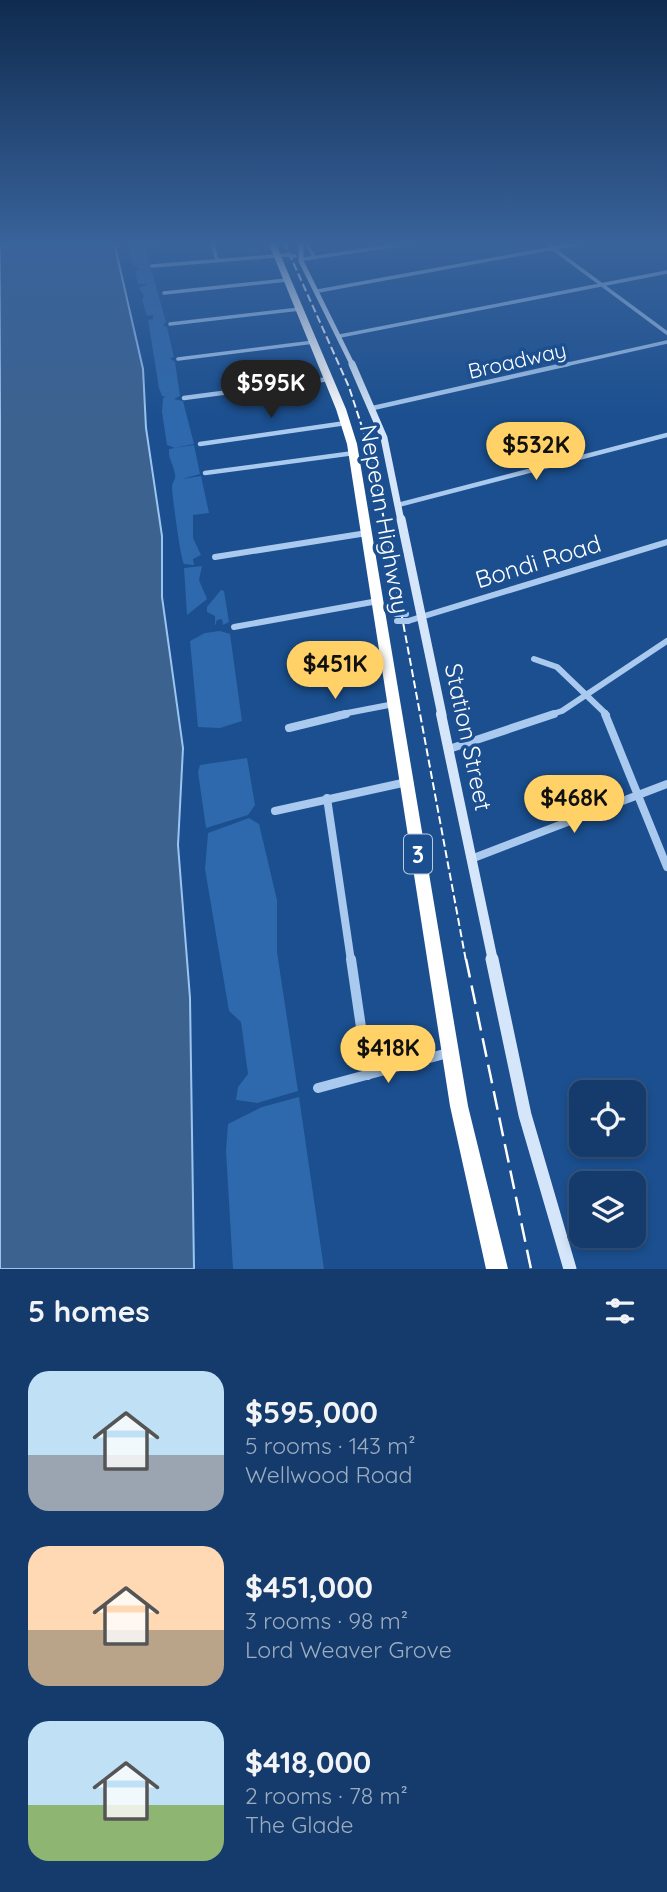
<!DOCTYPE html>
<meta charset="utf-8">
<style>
:root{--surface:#143b6b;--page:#1d4271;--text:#f1f3f6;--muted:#9dadc1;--line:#33557e;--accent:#ffd166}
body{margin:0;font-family:Quicksand,sans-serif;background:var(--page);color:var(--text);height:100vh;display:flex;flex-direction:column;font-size:26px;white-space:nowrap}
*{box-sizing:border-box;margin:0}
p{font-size:23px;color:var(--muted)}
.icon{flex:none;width:38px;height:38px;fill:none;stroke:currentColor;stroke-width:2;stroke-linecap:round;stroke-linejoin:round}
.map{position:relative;height:1269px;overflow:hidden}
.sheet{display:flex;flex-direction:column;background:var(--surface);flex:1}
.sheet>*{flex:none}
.tools{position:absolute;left:569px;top:1080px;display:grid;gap:14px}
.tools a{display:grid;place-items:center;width:77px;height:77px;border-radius:14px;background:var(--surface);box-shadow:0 4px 10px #0003,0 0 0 2px var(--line);font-size:35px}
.price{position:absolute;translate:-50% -60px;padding:0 16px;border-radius:24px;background:var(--accent);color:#111;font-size:23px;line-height:46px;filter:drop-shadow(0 2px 4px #0008)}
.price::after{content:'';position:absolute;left:50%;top:42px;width:21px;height:16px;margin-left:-10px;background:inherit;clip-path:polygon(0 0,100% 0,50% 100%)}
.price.active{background:#222;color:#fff}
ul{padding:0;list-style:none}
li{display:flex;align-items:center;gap:21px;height:175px;padding:0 28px}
li span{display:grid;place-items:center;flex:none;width:196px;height:140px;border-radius:21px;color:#555}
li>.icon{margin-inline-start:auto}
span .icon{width:84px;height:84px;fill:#fffc;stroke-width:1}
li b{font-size:30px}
h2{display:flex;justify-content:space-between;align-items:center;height:84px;padding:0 28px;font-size:30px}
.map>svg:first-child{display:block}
</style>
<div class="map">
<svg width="667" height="1269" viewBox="0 0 667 1269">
<rect width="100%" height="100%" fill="#1b4f8f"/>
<path fill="#2e69ad" d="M127,242H145L142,246L145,247L166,322L163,325L167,327L174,357L170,358L175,362L180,396L174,399L183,401L194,444L175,448L167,445L162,412L163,398L166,397L162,396L159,388L148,320L153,319V315L147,316L142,300L144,296L139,288L148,284H138L135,272L139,269L133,265Z
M194,445L200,474L182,479L201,476L209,513L193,515V538L201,555L193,559L194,565L184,564C180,556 173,500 172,488C172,481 176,481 175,474C173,463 168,459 169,449Z
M202,566L199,580L207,599L187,615L184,568Z
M221,590L224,591L229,622L223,625L222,619L217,620L215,626V616L207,612V607Z
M220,631L230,634L242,721L220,728L198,727L190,641L205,633Z
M247,758L255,805L248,815L206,828L198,772L200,765Z
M249,818L259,824L277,900V952L298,1091L257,1103L236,1100L238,1087L248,1074L241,1022L229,1011L205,869L208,833Z
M299,1097L324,1269H233L226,1151L228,1124L262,1107Z"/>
<path fill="#3c6290" stroke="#9cc4f0" stroke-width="2" d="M0,242H114L143,369L146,428L162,536V597L183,748L178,845L190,998L194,1269H0Z"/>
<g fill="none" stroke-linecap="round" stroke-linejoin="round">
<path stroke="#a9c9ee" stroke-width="3.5" d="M212,242L217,260
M544,242L667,333
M306,243L315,258
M150,244L166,242
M304,259L419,242
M152,266L287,255
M318,291L587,242
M164,293L287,280
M170,324L300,309
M340,336L667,272
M178,359L314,342
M560,366L667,342"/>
<path stroke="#a9c9ee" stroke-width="4.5" d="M184,398L329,379
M373,408L568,364
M200,444L346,423
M205,473L354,453
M398,505L667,435"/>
<path stroke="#a9c9ee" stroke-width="6" d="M215,557L367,533
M408,621L667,542
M234,627L378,601
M534,659L557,667L607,715
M337,715L394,704
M549,715L562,711L667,641"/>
<path stroke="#a9c9ee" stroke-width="8" d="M605,714L667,867
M289,728L346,714
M449,749L554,714
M327,798L351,961
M275,811L407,782
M471,859L667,784"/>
<path stroke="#a9c9ee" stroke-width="10" d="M351,959L368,1075
M318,1088L448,1053"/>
<path stroke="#d6e6fa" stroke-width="5" d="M301,242V261L353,366"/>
<path stroke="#d6e6fa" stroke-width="7" d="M352,364L384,438L401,521"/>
<path stroke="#d6e6fa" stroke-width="9" d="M401,519L442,715"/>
<path stroke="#d6e6fa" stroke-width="10" d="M441,714L493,961"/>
<path stroke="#d6e6fa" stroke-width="13" d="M492,959L525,1115L570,1269"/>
<path fill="#fff" fill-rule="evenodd" d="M268,242H275L346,409L357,444L468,1106L508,1269H486L450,1106L347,444L336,409Z"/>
<path stroke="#fff" stroke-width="2" stroke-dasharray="8 3.5" stroke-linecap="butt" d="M284,242L349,387L373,461L466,961"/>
<path stroke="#fff" stroke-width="2.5" stroke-dasharray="19 8" stroke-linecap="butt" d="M466,959L531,1269"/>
<path stroke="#a9c9ee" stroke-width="3.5" d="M287,255L295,256"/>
<path stroke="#a9c9ee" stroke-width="6" d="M396,614H406
M397,621H408"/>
</g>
<linearGradient id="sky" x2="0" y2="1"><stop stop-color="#0f2b4f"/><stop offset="0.58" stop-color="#39639b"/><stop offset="1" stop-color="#39639b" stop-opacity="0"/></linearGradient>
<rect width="667" height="420" fill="url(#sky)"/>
<g text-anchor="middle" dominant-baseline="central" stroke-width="7" stroke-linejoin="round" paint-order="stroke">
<g font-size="21" fill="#fff" stroke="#1b4f8f">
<text transform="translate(517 360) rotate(-13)">Broadway</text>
</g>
<rect fill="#1b4f8f" stroke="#bbcadd" stroke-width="2" x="404" y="834.5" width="28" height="39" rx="5"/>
<g font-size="23" font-weight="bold" fill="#fff">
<text x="418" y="854">3</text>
</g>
<g font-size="24" fill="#fff" stroke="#1b4f8f">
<text transform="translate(385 519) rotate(80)">Nepean Highway</text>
<text transform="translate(538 561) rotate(-17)">Bondi Road</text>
<text transform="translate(469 737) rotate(78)">Station Street</text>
</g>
</g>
</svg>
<div class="tools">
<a><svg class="icon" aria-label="locate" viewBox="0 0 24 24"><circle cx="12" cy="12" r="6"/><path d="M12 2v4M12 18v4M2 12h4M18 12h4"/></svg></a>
<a><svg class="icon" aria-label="layers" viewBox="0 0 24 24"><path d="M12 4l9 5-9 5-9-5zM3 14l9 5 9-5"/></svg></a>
</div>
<b class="price active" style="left:271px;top:420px">$595K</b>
<b class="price" style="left:536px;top:482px">$532K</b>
<b class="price" style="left:335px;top:701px">$451K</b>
<b class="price" style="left:574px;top:835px">$468K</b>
<b class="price" style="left:388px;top:1085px">$418K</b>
</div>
<section class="sheet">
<h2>5 homes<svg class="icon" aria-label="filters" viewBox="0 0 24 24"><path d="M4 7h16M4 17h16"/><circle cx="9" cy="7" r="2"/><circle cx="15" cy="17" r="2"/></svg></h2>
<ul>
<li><span style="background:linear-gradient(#bfe0f5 60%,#9aa5b1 0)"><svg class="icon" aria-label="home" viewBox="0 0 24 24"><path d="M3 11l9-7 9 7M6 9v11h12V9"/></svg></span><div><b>$595,000</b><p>5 rooms · 143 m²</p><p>Wellwood Road</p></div></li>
<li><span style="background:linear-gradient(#ffd9b3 60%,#b9a48a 0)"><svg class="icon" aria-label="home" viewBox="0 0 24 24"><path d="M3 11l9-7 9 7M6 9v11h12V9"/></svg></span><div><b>$451,000</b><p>3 rooms · 98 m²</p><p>Lord Weaver Grove</p></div></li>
<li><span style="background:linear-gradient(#bfe0f5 60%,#8fb573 0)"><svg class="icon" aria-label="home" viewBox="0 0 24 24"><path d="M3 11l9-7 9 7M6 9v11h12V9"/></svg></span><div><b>$418,000</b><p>2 rooms · 78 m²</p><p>The Glade</p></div></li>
</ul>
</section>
